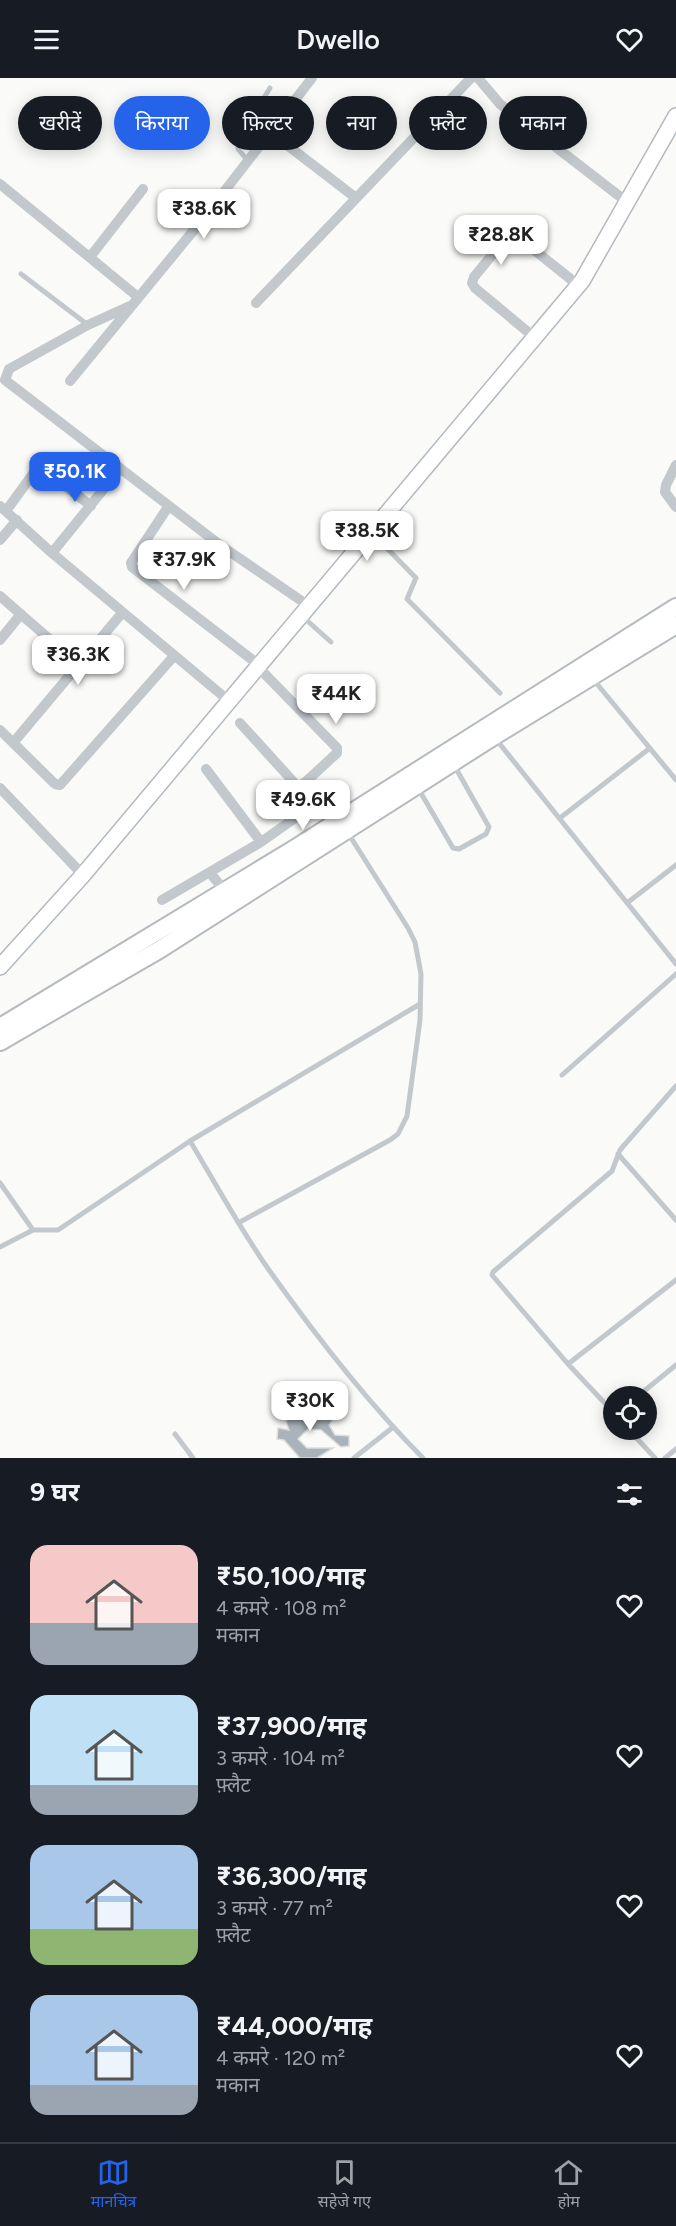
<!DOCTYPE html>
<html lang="hi">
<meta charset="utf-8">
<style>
:root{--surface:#171b24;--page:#20242c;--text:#f1f3f6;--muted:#9ea1a6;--line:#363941;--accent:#2563eb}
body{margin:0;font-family:Figtree,"Noto Sans Devanagari",sans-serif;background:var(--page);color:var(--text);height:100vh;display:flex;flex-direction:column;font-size:22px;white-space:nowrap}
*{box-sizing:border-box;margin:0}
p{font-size:20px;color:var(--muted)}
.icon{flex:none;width:33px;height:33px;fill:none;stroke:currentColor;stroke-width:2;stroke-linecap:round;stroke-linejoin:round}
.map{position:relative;height:1380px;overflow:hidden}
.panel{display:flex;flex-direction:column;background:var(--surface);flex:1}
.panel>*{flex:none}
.top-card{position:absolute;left:18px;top:18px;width:640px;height:54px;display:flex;gap:12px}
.fabs{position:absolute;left:603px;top:1308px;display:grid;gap:12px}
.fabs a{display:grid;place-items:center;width:54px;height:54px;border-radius:50%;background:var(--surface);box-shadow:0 3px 15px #0003;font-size:30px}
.price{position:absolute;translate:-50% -51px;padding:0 14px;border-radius:12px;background:#fff;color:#222;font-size:20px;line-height:39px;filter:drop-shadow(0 2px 3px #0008)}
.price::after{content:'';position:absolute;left:50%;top:36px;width:18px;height:14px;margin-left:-9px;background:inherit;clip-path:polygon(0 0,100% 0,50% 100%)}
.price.current{background:var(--accent);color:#fff}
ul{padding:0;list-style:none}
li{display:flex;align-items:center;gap:18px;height:150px;padding:0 30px}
li span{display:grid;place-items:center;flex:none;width:168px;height:120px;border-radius:18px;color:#555}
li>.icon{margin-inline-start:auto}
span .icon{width:72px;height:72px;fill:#fffc;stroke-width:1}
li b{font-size:26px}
h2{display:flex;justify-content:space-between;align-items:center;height:72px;padding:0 30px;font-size:26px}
.chip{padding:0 21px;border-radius:27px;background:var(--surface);box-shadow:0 3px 15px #0003;font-size:21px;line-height:54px}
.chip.current{background:var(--accent);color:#fff}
header{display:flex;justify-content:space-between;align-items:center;height:78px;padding:0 30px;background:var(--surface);font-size:27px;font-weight:600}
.tab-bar{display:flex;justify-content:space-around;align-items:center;height:84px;border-top:2px solid var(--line);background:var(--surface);font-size:16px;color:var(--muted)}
.tab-bar a{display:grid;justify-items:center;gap:3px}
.tab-bar .current{color:var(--accent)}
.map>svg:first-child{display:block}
</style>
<header><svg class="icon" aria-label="menu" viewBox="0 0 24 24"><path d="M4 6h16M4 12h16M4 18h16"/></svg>Dwello<svg class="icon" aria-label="heart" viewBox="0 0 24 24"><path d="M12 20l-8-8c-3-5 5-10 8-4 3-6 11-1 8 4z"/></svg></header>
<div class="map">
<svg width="676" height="1380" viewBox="0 0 676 1380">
<rect width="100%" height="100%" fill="#fafaf8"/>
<path fill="#aab3b9" stroke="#dcdcda" stroke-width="1.5" d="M314,1326L322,1328L333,1341L329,1347L335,1357L349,1358V1368L341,1369L321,1352L308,1351L298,1361L307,1370H333L317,1380H300L284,1362L277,1361L278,1350L289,1352L286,1343L304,1330L312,1338Z"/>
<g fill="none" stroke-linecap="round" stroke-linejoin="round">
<defs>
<path id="secondary" d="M0,889L83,797L582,203L676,38"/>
<path id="primary" d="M0,949L292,772L676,529
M0,964L159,872L493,659L676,547"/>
</defs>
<use href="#secondary" stroke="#b3babf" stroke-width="18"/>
<use href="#primary" stroke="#b5babe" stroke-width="20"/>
<path stroke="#c3c8cc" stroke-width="5" d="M248,83L238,71V61L270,10
M21,196L88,247
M373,456L416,500L407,521L500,615
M303,539L331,564
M593,601L676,702
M495,660L676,886
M418,710L453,770L459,771L486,756L489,749L454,687
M560,740L650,670
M627,825L676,787
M562,997L676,896
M190,1063C216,1106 240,1151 269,1192C316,1258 366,1323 423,1380
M618,1076L676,1142
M0,1105L33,1152
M240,1144L390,1062L398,1056L407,1038L420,942L421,896L415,864L408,850L348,755
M0,1169L33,1152H58L190,1063L420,926
M568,1286L676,1202
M638,1318L676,1287
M614,1335L568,1286L492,1197L493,1194L612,1093L620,1072L676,1008
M629,1352L655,1380
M175,1356L193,1380
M354,1380L392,1350
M665,1380L676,1371"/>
<path stroke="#c3c8cc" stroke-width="10" d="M478,0L500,26L627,124
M270,54L356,120
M0,106L138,219
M90,179L143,111
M256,225L471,0
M132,227L88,247L9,291L5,302L220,467L309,528
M534,259L475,210L472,205L474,199L506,160L518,159L578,207
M70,303L203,141L312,0
M676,387L666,407L665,414L676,429
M0,428L52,475L229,623
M168,429L131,485L132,489L259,587
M6,433L38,389L43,390L91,428
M0,462L17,442
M52,475L119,392
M0,518L78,586
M0,562L21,536
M258,589L337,670V675L299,710
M0,652L55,706L60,707L174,578
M13,665L122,535
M206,691L261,764
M0,710L83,797
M210,795L225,813
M162,822L261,764L312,728L299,710L240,645"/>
<use href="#secondary" stroke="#fff" stroke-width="15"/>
<use href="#primary" stroke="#fff" stroke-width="16"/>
</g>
</svg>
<div class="fabs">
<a><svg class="icon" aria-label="locate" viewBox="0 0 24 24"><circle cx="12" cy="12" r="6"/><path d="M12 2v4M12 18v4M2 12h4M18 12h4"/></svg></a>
</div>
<b class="price" style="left:204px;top:162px">₹38.6K</b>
<b class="price" style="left:501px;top:188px">₹28.8K</b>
<b class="price current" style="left:75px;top:425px">₹50.1K</b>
<b class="price" style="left:367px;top:484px">₹38.5K</b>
<b class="price" style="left:184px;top:513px">₹37.9K</b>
<b class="price" style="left:78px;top:608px">₹36.3K</b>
<b class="price" style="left:336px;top:647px">₹44K</b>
<b class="price" style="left:303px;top:753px">₹49.6K</b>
<b class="price" style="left:310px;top:1354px">₹30K</b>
<div class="top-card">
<a class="chip">खरीदें</a>
<a class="chip current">किराया</a>
<a class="chip">फ़िल्टर</a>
<a class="chip">नया</a>
<a class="chip">फ़्लैट</a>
<a class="chip">मकान</a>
</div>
</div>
<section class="panel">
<h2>9 घर<svg class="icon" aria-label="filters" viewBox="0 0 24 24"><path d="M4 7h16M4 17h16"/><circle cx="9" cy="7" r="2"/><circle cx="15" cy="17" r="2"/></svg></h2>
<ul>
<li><span style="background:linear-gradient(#f6c9c9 65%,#9aa5b1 0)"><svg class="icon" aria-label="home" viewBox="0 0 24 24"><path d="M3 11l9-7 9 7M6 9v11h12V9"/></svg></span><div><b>₹50,100/माह</b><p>4 कमरे · 108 m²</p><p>मकान</p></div><svg class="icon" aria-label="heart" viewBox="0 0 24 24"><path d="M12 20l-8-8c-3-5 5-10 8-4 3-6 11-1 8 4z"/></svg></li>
<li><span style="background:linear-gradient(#bfe0f5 75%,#9aa5b1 0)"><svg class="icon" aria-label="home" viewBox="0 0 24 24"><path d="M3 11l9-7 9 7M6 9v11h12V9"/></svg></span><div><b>₹37,900/माह</b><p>3 कमरे · 104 m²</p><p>फ़्लैट</p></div><svg class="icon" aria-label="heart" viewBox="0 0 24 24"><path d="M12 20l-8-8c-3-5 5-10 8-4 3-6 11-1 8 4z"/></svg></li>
<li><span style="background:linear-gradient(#a9c7e8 70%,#8fb573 0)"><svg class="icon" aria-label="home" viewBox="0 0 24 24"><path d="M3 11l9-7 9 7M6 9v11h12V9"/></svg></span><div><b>₹36,300/माह</b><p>3 कमरे · 77 m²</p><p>फ़्लैट</p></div><svg class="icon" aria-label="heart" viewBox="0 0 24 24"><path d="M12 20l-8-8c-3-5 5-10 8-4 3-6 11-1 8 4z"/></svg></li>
<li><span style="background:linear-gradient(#a9c7e8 75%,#9aa5b1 0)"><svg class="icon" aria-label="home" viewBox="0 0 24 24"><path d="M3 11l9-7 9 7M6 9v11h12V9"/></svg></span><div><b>₹44,000/माह</b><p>4 कमरे · 120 m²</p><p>मकान</p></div><svg class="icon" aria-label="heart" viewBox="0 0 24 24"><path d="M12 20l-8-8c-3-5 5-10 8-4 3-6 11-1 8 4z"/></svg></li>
</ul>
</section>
<nav class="tab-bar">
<a class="current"><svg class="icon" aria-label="map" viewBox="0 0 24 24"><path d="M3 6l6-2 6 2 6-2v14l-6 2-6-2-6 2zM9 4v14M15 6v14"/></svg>मानचित्र</a>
<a><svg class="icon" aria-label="saved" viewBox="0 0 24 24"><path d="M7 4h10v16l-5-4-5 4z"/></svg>सहेजे गए</a>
<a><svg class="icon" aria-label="home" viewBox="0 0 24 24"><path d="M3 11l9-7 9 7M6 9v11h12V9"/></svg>होम</a>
</nav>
